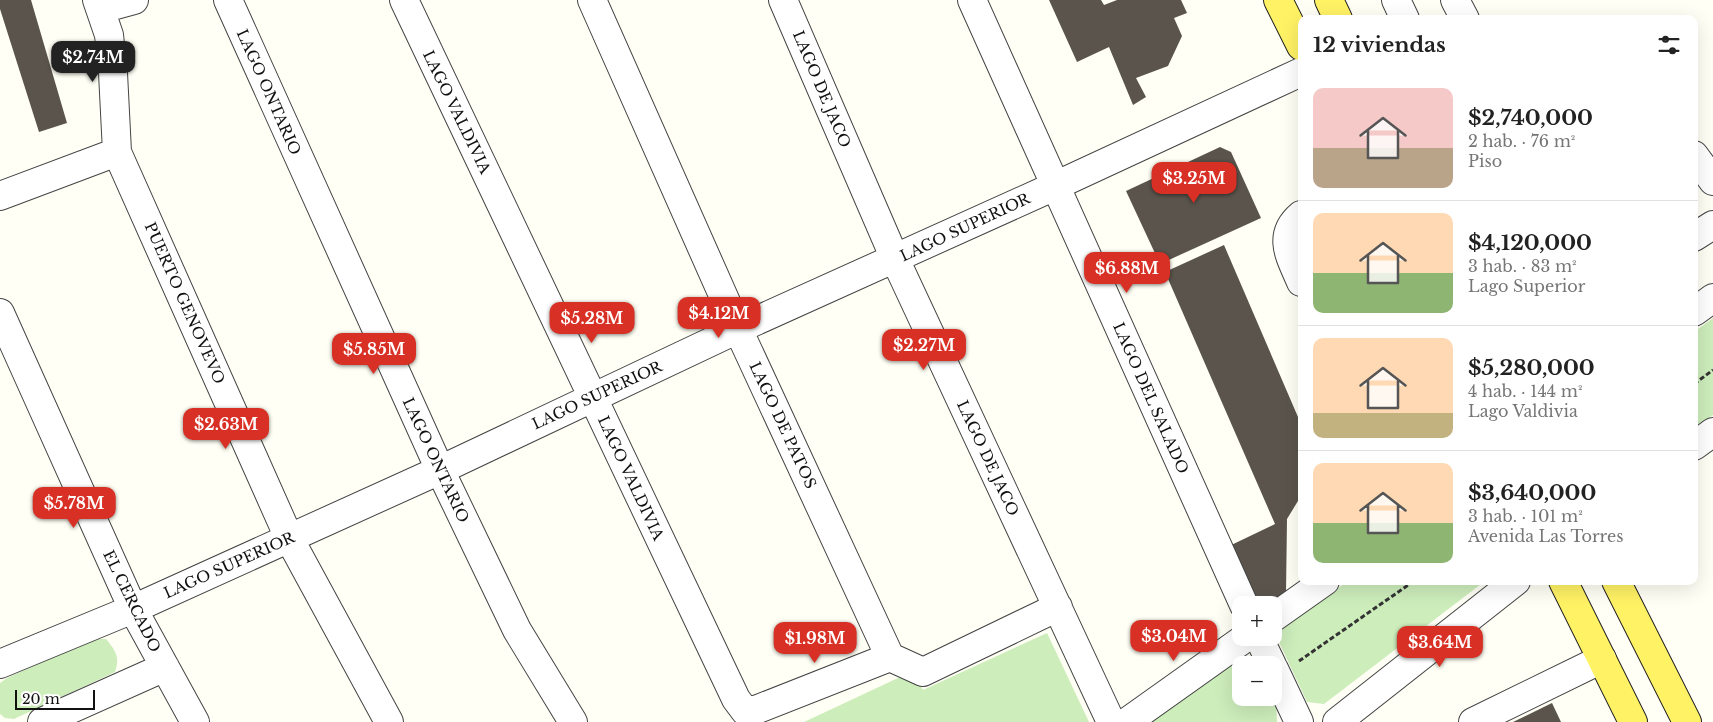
<!DOCTYPE html>
<html lang="es">
<meta charset="utf-8">
<style>
:root{--surface:#fff;--page:#f2f2f2;--text:#222;--muted:#767676;--line:#e0e0e0;--accent:#d93025}
body{margin:0;font-family:"Libre Baskerville",serif;background:var(--page);color:var(--text);height:100vh;display:flex;flex-direction:column;font-size:19px;white-space:nowrap}
*{box-sizing:border-box;margin:0}
p{font-size:16px;color:var(--muted)}
.icon{flex:none;width:28px;height:28px;fill:none;stroke:currentColor;stroke-width:2;stroke-linecap:round;stroke-linejoin:round}
.map{position:relative;flex:1;overflow:hidden}
.details{position:absolute;left:1298px;top:15px;width:400px;height:570px;display:flex;flex-direction:column;background:var(--surface);border-radius:10px;box-shadow:0 5px 20px #0002}
.details>*{flex:none}
.buttons{position:absolute;left:1232px;top:596px;display:grid;gap:10px}
.buttons a{display:grid;place-items:center;width:50px;height:50px;border-radius:10px;background:var(--surface);box-shadow:0 5px 20px #0002;font-size:25px}
.scale{position:absolute;left:15px;bottom:12px;width:80px;box-sizing:border-box;padding-left:5px;border:2px solid #111;border-top:0;font-size:14px;line-height:18px;white-space:nowrap;color:#111;-webkit-text-stroke:4px #fff;paint-order:stroke}
.price{position:absolute;translate:-50% -42px;padding:0 11px;border-radius:10px;background:var(--accent);color:#fff;font-size:16px;line-height:32px;filter:drop-shadow(0 1px 2px #0008)}
.price::after{content:'';position:absolute;left:50%;top:30px;width:15px;height:11px;margin-left:-8px;background:inherit;clip-path:polygon(0 0,100% 0,50% 100%)}
.price.current{background:#222;color:#fff}
ul{padding:0;list-style:none}
li{display:flex;align-items:center;gap:15px;height:125px;padding:0 15px}
li+li{border-top:1px solid var(--line)}
li span{display:grid;place-items:center;flex:none;width:140px;height:100px;border-radius:10px;color:#555}
li>.icon{margin-inline-start:auto}
span .icon{width:60px;height:60px;fill:#fffc;stroke-width:1}
li b{font-size:21px}
h2{display:flex;justify-content:space-between;align-items:center;height:60px;padding:0 15px;font-size:21px}
.map>svg:first-child{display:block}
</style>
<div class="map">
<svg width="1713" height="722" viewBox="0 0 1713 722">
<rect width="100%" height="100%" fill="#fffff5"/>
<path fill="#cdedbb" d="M1713,318V415L1694,429V332Z
M1348,581H1485L1324,704L1307,702L1279,642L1280,629Z
M1047,633L1089,722H804L913,671L923,690Z
M92,639H106C116,651 120,657 115,672L14,719L5,718L0,714V683L7,678Z
M1243,657L1256,660L1259,665H1241V698L1274,697L1276,701L1277,722H1152Z"/>
<path fill="#5a544c" d="M0,0H31L67,123L39,132L0,9Z
M1049,0H1101L1104,5L1117,0H1181L1187,13L1174,18L1182,36L1168,66L1136,78L1146,97L1133,105L1109,47L1077,62Z
M1220,147L1231,152L1261,218L1160,264L1126,191Z
M1224,245L1301,424V496L1287,519L1286,593L1268,605H1251L1225,548L1275,524L1165,272Z
M1552,703L1561,722H1513Z"/>
<g fill="none" stroke-linecap="round" stroke-linejoin="round">
<defs>
<path id="minor" d="M97,0L109,35L113,73L117,152L289,538L389,722
M228,0L440,470L517,630L573,722
M404,0L736,699L745,711H751L758,709L890,657L923,672L1058,607
M592,0L738,329L890,657
M783,0L895,259L1111,722
M972,0L1244,605
M1396,0L1405,19
M1455,0L1465,19
M101,9L134,0
M1694,155L1713,181
M0,196L117,152
M1301,215C1276,236 1291,258 1301,282
M1694,237L1713,225
M1694,312L1713,298
M0,313L133,609L195,722
M1694,446L1713,432
M1274,617L1325,581
M1259,638L1272,665
M0,664L133,609L440,470L738,329L1055,186L1301,72
M1274,669L1299,722
M42,722L165,667
M1127,722L1245,638
M1337,722L1516,581
M1473,722L1602,659"/>
<path id="major" d="M1278,0L1301,46
M1329,0L1338,19
M1563,581L1633,722
M1616,581L1687,722"/>
</defs>
<use href="#minor" stroke="#444" stroke-width="30"/>
<use href="#major" stroke="#222" stroke-width="30"/>
<path stroke="#333" stroke-width="3" stroke-dasharray="5 2.5" stroke-linecap="butt" d="M1694,384L1713,370
M1299,661L1414,581"/>
<use href="#minor" stroke="#fff" stroke-width="28"/>
<use href="#major" stroke="#fff265" stroke-width="28"/>
</g>
<g text-anchor="middle" dominant-baseline="central" stroke-width="5" stroke-linejoin="round" paint-order="stroke">
<g font-size="15" fill="#111" stroke="#fff">
<text transform="translate(822 89) rotate(67)">LAGO DE JACO</text>
<text transform="translate(269 92) rotate(66)">LAGO ONTARIO</text>
<text transform="translate(457 112) rotate(64)">LAGO VALDIVIA</text>
<text transform="translate(965 227) rotate(-25)">LAGO SUPERIOR</text>
<text transform="translate(185 303) rotate(66)">PUERTO GENOVEVO</text>
<text transform="translate(597 395) rotate(-25)">LAGO SUPERIOR</text>
<text transform="translate(1151 398) rotate(66)">LAGO DEL SALADO</text>
<text transform="translate(783 425) rotate(65)">LAGO DE PATOS</text>
<text transform="translate(988 458) rotate(65)">LAGO DE JACO</text>
<text transform="translate(436 460) rotate(65)">LAGO ONTARIO</text>
<text transform="translate(631 478) rotate(65)">LAGO VALDIVIA</text>
<text transform="translate(229 565) rotate(-24)">LAGO SUPERIOR</text>
<text transform="translate(132 601) rotate(64)">EL CERCADO</text>
</g>
</g>
</svg>
<div class="buttons">
<a>+</a>
<a>−</a>
</div>
<div class="scale">20 m</div>
<b class="price current" style="left:93px;top:83px">$2.74M</b>
<b class="price" style="left:1194px;top:204px">$3.25M</b>
<b class="price" style="left:1127px;top:294px">$6.88M</b>
<b class="price" style="left:719px;top:339px">$4.12M</b>
<b class="price" style="left:592px;top:344px">$5.28M</b>
<b class="price" style="left:924px;top:371px">$2.27M</b>
<b class="price" style="left:374px;top:375px">$5.85M</b>
<b class="price" style="left:226px;top:450px">$2.63M</b>
<b class="price" style="left:74px;top:529px">$5.78M</b>
<b class="price" style="left:1174px;top:662px">$3.04M</b>
<b class="price" style="left:815px;top:664px">$1.98M</b>
<b class="price" style="left:1440px;top:668px">$3.64M</b>
<section class="details">
<h2>12 viviendas<svg class="icon" aria-label="filters" viewBox="0 0 24 24"><path d="M4 7h16M4 17h16"/><circle cx="9" cy="7" r="2"/><circle cx="15" cy="17" r="2"/></svg></h2>
<ul>
<li><span style="background:linear-gradient(#f6c9c9 60%,#b9a48a 0)"><svg class="icon" aria-label="home" viewBox="0 0 24 24"><path d="M3 11l9-7 9 7M6 9v11h12V9"/></svg></span><div><b>$2,740,000</b><p>2 hab. · 76 m²</p><p>Piso</p></div></li>
<li><span style="background:linear-gradient(#ffd9b3 60%,#8fb573 0)"><svg class="icon" aria-label="home" viewBox="0 0 24 24"><path d="M3 11l9-7 9 7M6 9v11h12V9"/></svg></span><div><b>$4,120,000</b><p>3 hab. · 83 m²</p><p>Lago Superior</p></div></li>
<li><span style="background:linear-gradient(#ffd9b3 75%,#c2b280 0)"><svg class="icon" aria-label="home" viewBox="0 0 24 24"><path d="M3 11l9-7 9 7M6 9v11h12V9"/></svg></span><div><b>$5,280,000</b><p>4 hab. · 144 m²</p><p>Lago Valdivia</p></div></li>
<li><span style="background:linear-gradient(#ffd9b3 60%,#8fb573 0)"><svg class="icon" aria-label="home" viewBox="0 0 24 24"><path d="M3 11l9-7 9 7M6 9v11h12V9"/></svg></span><div><b>$3,640,000</b><p>3 hab. · 101 m²</p><p>Avenida Las Torres</p></div></li>
</ul>
</section>
</div>
